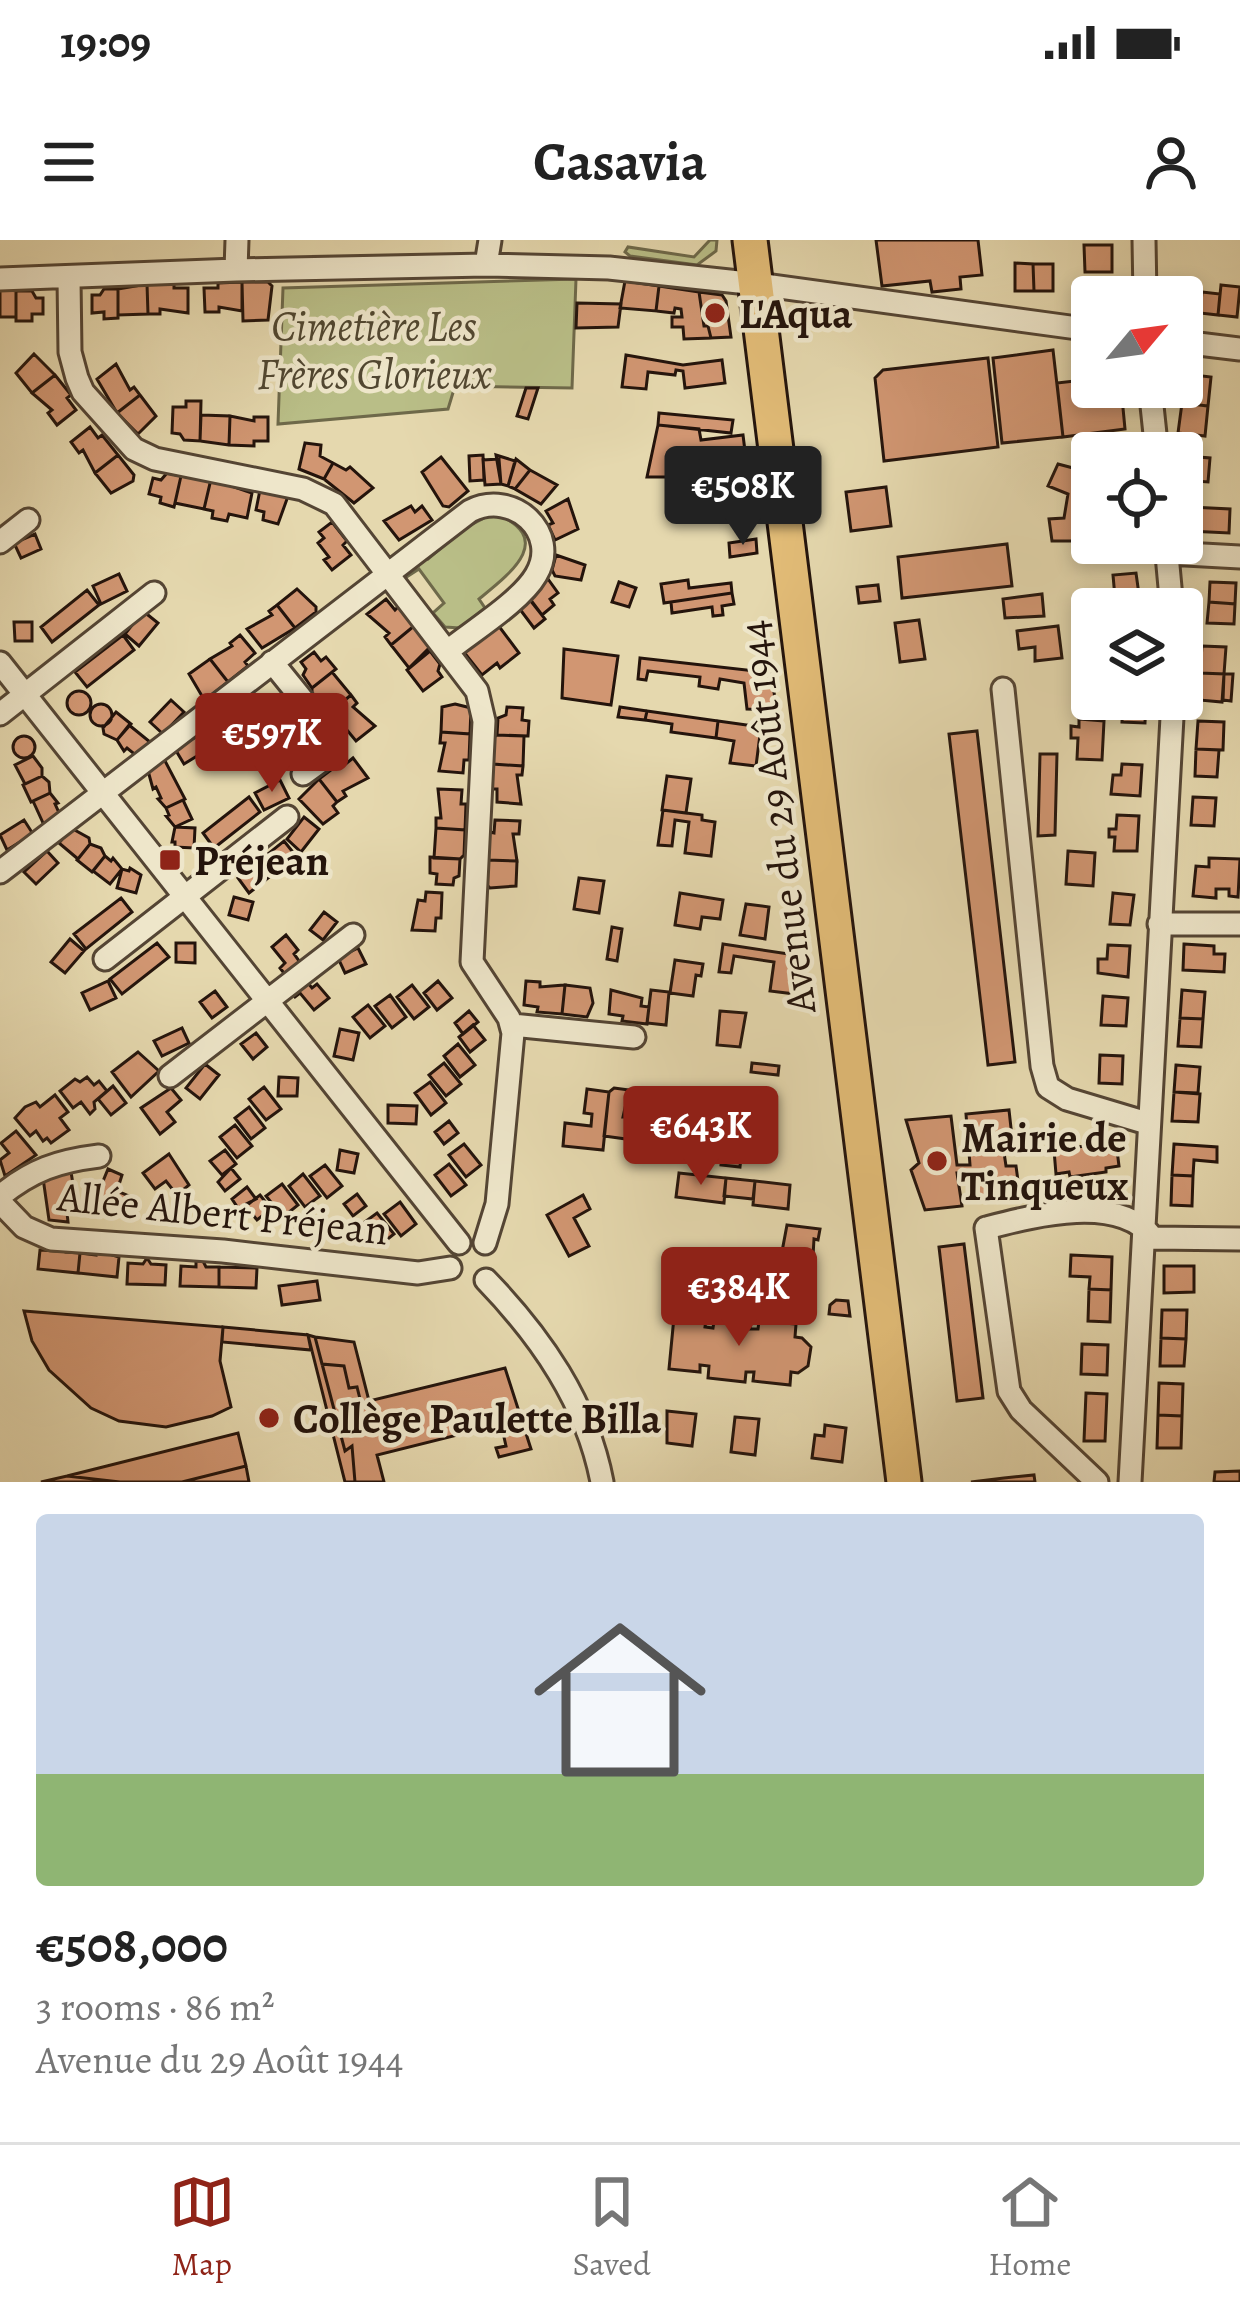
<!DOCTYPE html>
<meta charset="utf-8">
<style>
:root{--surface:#fff;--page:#f2f2f2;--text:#222;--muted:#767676;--line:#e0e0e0;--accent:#8f2418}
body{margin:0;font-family:Alegreya,serif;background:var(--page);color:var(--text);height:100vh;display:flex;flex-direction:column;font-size:45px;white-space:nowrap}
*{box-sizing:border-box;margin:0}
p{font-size:39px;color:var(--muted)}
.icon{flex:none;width:66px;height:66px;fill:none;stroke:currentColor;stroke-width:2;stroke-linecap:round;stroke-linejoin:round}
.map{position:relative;height:1242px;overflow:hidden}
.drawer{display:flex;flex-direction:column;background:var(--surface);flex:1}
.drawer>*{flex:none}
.needle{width:78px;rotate:61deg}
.buttons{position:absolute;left:1071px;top:36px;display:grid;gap:24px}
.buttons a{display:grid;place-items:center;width:132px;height:132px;border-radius:12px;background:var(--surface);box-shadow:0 6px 18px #0003;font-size:60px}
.price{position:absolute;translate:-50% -102px;padding:0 27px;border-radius:12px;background:var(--accent);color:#fff;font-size:39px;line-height:78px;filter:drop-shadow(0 3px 6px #0008)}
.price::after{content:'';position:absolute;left:50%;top:72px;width:36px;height:27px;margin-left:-18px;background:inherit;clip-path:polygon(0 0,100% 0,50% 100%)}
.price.on{background:#222;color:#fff}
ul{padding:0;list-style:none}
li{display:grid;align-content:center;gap:24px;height:636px;padding:0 36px}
li span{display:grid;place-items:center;height:372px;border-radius:12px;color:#555}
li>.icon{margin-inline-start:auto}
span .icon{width:216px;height:216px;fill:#fffc;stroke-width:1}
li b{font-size:51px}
.status{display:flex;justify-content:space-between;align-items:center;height:84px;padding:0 60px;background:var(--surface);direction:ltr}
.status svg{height:33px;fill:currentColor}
header{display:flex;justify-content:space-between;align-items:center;height:156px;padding:0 36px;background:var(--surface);font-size:54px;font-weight:700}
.menu{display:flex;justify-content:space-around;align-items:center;height:168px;border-top:3px solid var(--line);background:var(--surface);font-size:33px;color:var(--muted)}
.menu a{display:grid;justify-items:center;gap:6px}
.menu .on{color:var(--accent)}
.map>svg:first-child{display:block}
</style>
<div class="status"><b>19:09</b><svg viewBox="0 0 49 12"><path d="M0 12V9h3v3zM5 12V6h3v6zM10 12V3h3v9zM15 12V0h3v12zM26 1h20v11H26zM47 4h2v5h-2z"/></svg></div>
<header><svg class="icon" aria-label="menu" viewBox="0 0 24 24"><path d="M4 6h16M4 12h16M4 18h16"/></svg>Casavia<svg class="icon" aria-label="person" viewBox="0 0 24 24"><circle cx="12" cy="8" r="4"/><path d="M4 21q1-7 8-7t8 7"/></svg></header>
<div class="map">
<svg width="1240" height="1242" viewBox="0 0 1240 1242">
<rect width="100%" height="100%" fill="#e5d8ae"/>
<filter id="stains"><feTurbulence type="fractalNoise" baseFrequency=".00167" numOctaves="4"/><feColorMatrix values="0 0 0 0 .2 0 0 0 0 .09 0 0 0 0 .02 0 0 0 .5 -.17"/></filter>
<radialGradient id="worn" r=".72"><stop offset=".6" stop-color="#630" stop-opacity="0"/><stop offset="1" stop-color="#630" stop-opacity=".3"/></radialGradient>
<path fill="#b9be87" stroke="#6e694a" stroke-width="3" d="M710,0H717L716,11L697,25L630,16L625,12L628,7L694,17Z
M576,39L572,148L455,146L448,169L278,184L283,48Z
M494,273C557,298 511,333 479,359L485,368L460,388L445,387L433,373L444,363L419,329L405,338L400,332L421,313L428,319L463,289Z"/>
<path fill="#d19672" stroke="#24140c" stroke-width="3" d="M876,0H978L982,35L960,37L961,49L932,52L930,41L882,46Z
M1084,5H1112V32H1085Z
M1015,23L1033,24L1034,51H1015Z
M1033,24H1053V51H1034Z
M625,41L659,46L656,71L620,68Z
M242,42V71L219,67V72H205L204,48H218V43Z
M242,42H268L272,46L268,80L243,81Z
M147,44L148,74L118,75V49Z
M147,44H174V48H188V73L160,69V74H148Z
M1221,45L1240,47L1237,77L1218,75Z
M659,46L699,52L704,86H708L711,98L684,99L683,87H672V77H682L681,69L675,68L674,73L656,71Z
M0,48L16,51V77H0Z
M104,49H118V78L104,79V72L92,73V55H100Z
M1182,49L1202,52L1200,73L1182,71Z
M16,51H32L36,58H43V74H32V81H16Z
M699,52L722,55L726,61L731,97L711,98L708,86H704Z
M1202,52L1220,54L1218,75L1200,73Z
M577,63L621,64L618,87L576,88Z
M1053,110L1063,197L1002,203L993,118Z
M34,114L55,135L32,153L16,133Z
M626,115L683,125L722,120L725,143L685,148L683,131L676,130L675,135L648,132L646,149L622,147Z
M988,118L998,207L884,221L875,138L883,130Z
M116,124L130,150L134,147L140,155L117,173L97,139Z
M1185,134L1211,137L1208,166L1182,163Z
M55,135L71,155L67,158L76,170L57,185L48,173L52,170L32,153Z
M1092,139V147H1121L1125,189L1063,197L1057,143Z
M526,148H538L528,179L517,176Z
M140,155L156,176L138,194L117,173Z
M186,161H201L200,201L184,200L180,194L172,193L173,167H186Z
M1182,163L1208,166L1205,196L1178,193Z
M659,173L733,180L731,193L658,185Z
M201,175L230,176L229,205L200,201Z
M230,176L254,181V177H268V201H254V206L229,205Z
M658,185L699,189L701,200L743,195L748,235L728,237L727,232L706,237H647Z
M90,187L98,198L102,195L118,215L95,233L83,210L79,213L71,202Z
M305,203L321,205L320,216L333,223L324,239L299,229Z
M118,215L134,235L133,241L111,253L95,233Z
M483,215L484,240L470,241L469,216Z
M496,215L515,221L508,246L501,244Z
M1185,216L1210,218L1208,242L1183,240Z
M441,217L468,251L449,267L443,266L422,232Z
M499,219L501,244L485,245L483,220Z
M516,219L530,230L515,249L508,246Z
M333,223L346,230L350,227L373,248L354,263L324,239Z
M1058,224L1092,233V301H1052L1049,279L1064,278L1068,254L1048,246Z
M530,230L557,245L541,264L515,249Z
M167,233L181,236L174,267L160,263L161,257L149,254L153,238L161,240Z
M185,233L211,239L204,269L175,263L181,236Z
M748,235L754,282L734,285L728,237Z
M211,239L252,253L247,278L229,274L227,281L212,278L213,271L204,269Z
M886,247L891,286L851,291L846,252Z
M260,250L284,254L287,259L278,284L263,280L264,272L256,270Z
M568,259L578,289L555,300L548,285L553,283L546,271Z
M411,266L415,272L422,266L432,280L399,300L384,281Z
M1190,267L1230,269L1229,293L1189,291Z
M332,282L347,301L343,305L351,315L332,330L324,320L329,317L318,303L324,298L319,292Z
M35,294L41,309L21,318L14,303Z
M756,299L757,313L730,317L729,303Z
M1007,304L1012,346L902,358L898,317Z
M556,315L585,325L581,340L555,336L552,330Z
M1136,333L1141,369H1116L1113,335Z
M119,334L127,351L101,364L93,346Z
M548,339L558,353L550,359L554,365L542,375L527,355Z
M688,340L689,348L731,343L732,353L664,363L661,344Z
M619,342L636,348L629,367L612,362Z
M1210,342L1236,343L1235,364L1209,362Z
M878,345L880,361L859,363L857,347Z
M297,349L316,367V372L295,388L277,365Z
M87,350L99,365L52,402L41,387Z
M732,353L734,364L722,366L723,375L713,376L712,367L672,373L671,362Z
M1042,354L1044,376L1005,378L1003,359Z
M386,359L395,370L399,366L414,386L391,405L385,397L389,393L367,374Z
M530,360L545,379L534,388L519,368Z
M1209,362L1235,364L1234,384L1207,383Z
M277,365L295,388L262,408L247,389L272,375L269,371Z
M143,371L158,383L139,406L125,394Z
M919,380L925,419L900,422L895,383Z
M495,381L519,413L500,428L497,423L482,435L463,411Z
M14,382H32V401H15Z
M414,386L430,407L409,428L391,405Z
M1058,386L1062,418L1035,421V407L1019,409L1017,391Z
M123,395L134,410L87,447L75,432Z
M240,395L255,413L245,422L248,426L228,442L210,419L232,406L230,403Z
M1202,406L1226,407L1224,434L1200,433Z
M564,409L618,416L611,465L562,458Z
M430,411L440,424L438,431L442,437L423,451L407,430Z
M314,412L321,421L326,417L336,429L312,448L303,435L306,429L301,422Z
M640,418L772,433L776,470L747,469L744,443L720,439L718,449L699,446L700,437L648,431L646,440L638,439Z
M210,419L228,442L208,458L202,456L189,434Z
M332,432L351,455L328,474L312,453V448Z
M1200,433L1224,434L1222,462L1199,460Z
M1224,434H1233L1231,461L1223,460Z
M67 463a12 12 0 1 1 24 0a12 12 0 1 1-24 0Z
M351,455L357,463L353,467L375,486L356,501L347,490L343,493L328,474Z
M1123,459H1146L1145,483L1122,482Z
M171,460L184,472L163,494L150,482Z
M455,464L471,468L470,494L441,492L442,467Z
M90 475a11 11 0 1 1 22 0a11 11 0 1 1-22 0Z
M507,467L523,468L522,480L529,481L528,496L497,495L498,478L506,475Z
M620,467L647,471L645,480L618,477Z
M647,471L718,481L716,498L671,492L672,484L645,480Z
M116,472L131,484L117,500L104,494L103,488Z
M1079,479L1104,481L1102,520L1077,519L1078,498H1071V486L1079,487Z
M718,481L761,487L756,526L730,523L734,501L716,498Z
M1198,481L1224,482L1223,510L1196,509Z
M129,485L150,502L138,517L127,508L124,511L117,500Z
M977,491L1015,822L988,825L949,494Z
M441,492L470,494L469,520H464L463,533L439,531L445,503H440Z
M201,494L210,508L184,524L175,509Z
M497,495L524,496L523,526L493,524L494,497Z
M13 507a11 11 0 1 1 22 0a11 11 0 1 1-22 0Z
M1196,509L1219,510L1217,537L1195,536Z
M1040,514H1057L1055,595L1038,596Z
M33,516L42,528V536L25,544L15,525Z
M353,518L368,538L343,551L346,556L337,562L319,539L340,523L342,527Z
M164,519L185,559L166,568L158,559L161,558L156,547L153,549L147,527Z
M493,524L523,526L522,535H517L521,564L497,562V549H491Z
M1122,524L1142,525L1140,556L1111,554L1113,535H1121Z
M42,536L49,542L50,553L31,562L23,545Z
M667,536L691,539L686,573L662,570Z
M319,539L337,562L333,566L338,573L323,584L299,559Z
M280,540L289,558L264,570L255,553Z
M438,549L462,550L461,564H466L465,590L436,588V578H441Z
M50,553L58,563L55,564L61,577L44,585L33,561Z
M249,557L260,572L214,608L203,593Z
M1193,557L1216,558L1214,586L1191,585Z
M183,560L192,579L175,587L166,576L169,575L166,568Z
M663,570L702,575V580L715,582L711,616L685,613L689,582L675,580L672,606L658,605Z
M1117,575L1139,576L1137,611H1114L1115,597H1109V589H1116Z
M304,577L319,589L301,612L287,599Z
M24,580L33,594L7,610L0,595Z
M495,580L520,581L519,594H513L517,621L488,620L489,592L494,593Z
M175,587L195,588L194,608L175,607V602H172Z
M71,588L89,598L90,604L78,619L59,603Z
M436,588L465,590L464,615L460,619L434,618Z
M284,601L296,616L249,653L238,638Z
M90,604L101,608L105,616L92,632L77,620Z
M47,611L58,623L36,644L24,632Z
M1068,611L1095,613L1093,646L1066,644Z
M105,616L111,621L113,618L122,629L110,644L93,631Z
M430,617L460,619L459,636L454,638L453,645L436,644L437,634L430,633Z
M1209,618L1240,619L1238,657L1229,656V649H1216V658L1193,656L1196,626L1209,627Z
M488,620L517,621L516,646L490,648L486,644Z
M130,628L141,635L136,653L117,648L122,629L129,631Z
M579,638L604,641L599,673L574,669Z
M426,652L442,653L441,678H436L435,691L412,690L418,660L425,661Z
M680,653L723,660L720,679L702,677L700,689L675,685Z
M1113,653L1134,655L1130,685L1110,684Z
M234,657L253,662L248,680L229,675Z
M121,658L132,672L86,709L74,694Z
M746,664L769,667L765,699L740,695Z
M324,672L337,682L323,700L310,690Z
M612,687L622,689L617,721L607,719Z
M286,695L298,710L294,714L302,725L287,737L280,728L285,723L272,707Z
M70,699L84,711L65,733L51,722Z
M157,703L169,717L122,754L110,739Z
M176,703H195V723L176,722Z
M723,704L802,716L795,754L770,751L774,722L734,716L731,733L719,732Z
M1184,704L1214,706V714H1225L1224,732L1183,730Z
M1108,705L1130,706L1128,737L1098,733V719H1107Z
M358,708L366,724L345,733L338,718Z
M675,720L703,724L701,736L696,735L693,756L670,753Z
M303,737L312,748L317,744L329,758L314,770L300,753L295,757L288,748Z
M108,741L116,758L90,770L82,753Z
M438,741L452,758L437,770L424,753Z
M526,741L540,742V747L565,745L562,774L537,772L538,767L524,765Z
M412,745L429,767L414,779L397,757Z
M565,745L590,748L593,763L587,777L562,774Z
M611,750L642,758L641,766L649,767L647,784L622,781L623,776L609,774Z
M651,750L669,752L666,785L647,783Z
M1182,750L1205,752L1203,779L1180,778Z
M215,751L227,767L212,778L200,762Z
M390,755L406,777L392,788L375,766Z
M1103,756L1128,758L1126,786L1101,785Z
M368,765L385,786L370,798L353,777Z
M469,771L478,782L463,794L455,783Z
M720,771L746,773L740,807L717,805Z
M1180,778L1203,779L1201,807L1178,806Z
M473,785L485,800L470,812L459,797Z
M182,788L189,803L162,816L154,801Z
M340,789L359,793L353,820L334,816Z
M256,793L267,807L253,819L241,804Z
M458,804L475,825L460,837L444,816Z
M138,812L159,831L131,857L112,832Z
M1100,815L1123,816L1122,844L1099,843Z
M444,823L461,844L446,856L429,835Z
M752,823L779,826L778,835L751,832Z
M205,824L219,835L200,859L186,848Z
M1176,825L1200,827L1198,853L1174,852Z
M87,837L94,845L99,841L107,851L94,862L95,869L90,874L81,862L73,868L60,851L75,839L80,842Z
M279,837L298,838L297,856H278Z
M430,842L446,863L431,875L415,853Z
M113,846L126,863L111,875L98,859Z
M264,847L281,869L266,880L249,859Z
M171,848L181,860L167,872L175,882L160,894L141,868Z
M614,848L629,850L623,877H628L626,899L604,896L609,852Z
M587,849L609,852L603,910L563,906L565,883L591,886L592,874L584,873Z
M1174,852L1200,854L1198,882L1172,881Z
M55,855L68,872L60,878L69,890L51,903L47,898L43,901L36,891L30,896L15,878L25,867L36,862L40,867Z
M388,865L417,866L416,884L388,883Z
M728,866L754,870L751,900L743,899L740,927L721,925Z
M249,867L265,888L251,899L235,878Z
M1009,870L1012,897L1002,899L1006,926H1016L1020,956L977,961L974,932L957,933L962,966L925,970L911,930L919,923L906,880L951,876L957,925H970L966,874Z
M449,881L458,893L444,904L435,892Z
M235,885L252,906L237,918L220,897Z
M16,891L36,915L5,936L0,920L9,913L1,903Z
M1116,902L1119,926L1106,928V932L1070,937L1069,932L1056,934L1054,910Z
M464,904L481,925L466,937L449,915Z
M1174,904L1217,907V922L1194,920L1193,936L1172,935Z
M225,910L236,924L222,935L210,921Z
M340,910L358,914L354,933L337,930Z
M169,914L189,945L177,955L166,941L155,949L143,933Z
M449,924L466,945L451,956L435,935Z
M325,925L342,946L327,958L310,936Z
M70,926L76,962L66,963L68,982L49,980L42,931Z
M231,928L240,939L225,951L218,942Z
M108,929L122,935L117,951L129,956L123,973L94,963Z
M679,933L726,938L724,963L676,957Z
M303,934L320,956L305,967L289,946Z
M1172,935L1193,936L1192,966L1171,965Z
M726,938L755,941L753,959L724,956Z
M755,941L790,945L788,969L753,965Z
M282,944L298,965L283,977L266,956Z
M247,947L256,959L238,968L232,959Z
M357,954L366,966L353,976L344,964Z
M260,955L271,969L257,980L246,966Z
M583,955L590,969L574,978L589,1006L569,1016L547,975Z
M400,962L416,984L401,996L384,974Z
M377,973L394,994L379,1006L362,984Z
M787,985L820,989L818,1000L814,999L813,1016L804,1019L801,1014L790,1013V1018L781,1017Z
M964,1004L983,1158L957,1161L939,1007Z
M66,1007V1012L80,1013L78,1033L38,1029L40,1010L56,1011Z
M96,1010L119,1017L117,1037L78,1033L80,1013L96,1015Z
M1071,1015L1112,1017L1111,1050L1089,1049L1090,1037L1070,1036Z
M147,1018L151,1024L166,1025L165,1045L127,1044L128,1023L143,1024Z
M196,1021H203L206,1027H219V1047L180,1046L181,1026L196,1027Z
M1164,1026H1194V1052L1164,1053Z
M219,1027L257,1028L256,1048L219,1047Z
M317,1041L320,1060L282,1065L279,1046Z
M1089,1049L1111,1050L1110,1082L1088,1081Z
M836,1060L848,1061L850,1076L829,1074L830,1065Z
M1162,1070H1187L1186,1099L1161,1098Z
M24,1071L223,1087L220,1121L231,1167L212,1176L166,1187L119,1181L91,1168L49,1130L32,1101Z
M715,1075L751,1079L750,1089H758L759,1081L796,1084L795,1097L802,1098L811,1107L808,1126L798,1133L791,1132L790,1145L753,1141L754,1132H746L745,1142L708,1138L709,1126L700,1125V1132L669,1129L674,1077L706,1080L705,1087L713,1088Z
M223,1087L308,1095L311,1110L222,1102Z
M308,1095L315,1097L345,1211L352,1206L355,1242H345Z
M315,1097L354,1102L369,1161L361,1163L357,1147L349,1148L344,1126L322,1124Z
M1161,1098L1186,1099L1184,1126H1160Z
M1082,1104L1108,1105L1107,1135L1081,1134Z
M322,1124L344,1126L349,1148L357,1147L361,1163L505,1128L531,1209L499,1217L496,1208L506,1206L501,1184L377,1215L384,1242H355L352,1206L345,1211Z
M1159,1143L1183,1144L1182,1176L1158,1175Z
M1086,1153L1107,1154L1105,1201H1084Z
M667,1171L696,1174L692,1206L667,1203Z
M1158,1175L1182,1176L1181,1208H1157Z
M735,1177L759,1179L755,1215L731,1212Z
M825,1185L846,1188L842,1222L812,1218L815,1195L824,1196Z
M238,1193L246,1226L182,1242H120L67,1236Z
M246,1226L249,1242H182Z
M1240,1231V1242H1214L1215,1232Z
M1034,1235L1035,1242H971L1004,1238Z
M67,1236L120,1242H41Z"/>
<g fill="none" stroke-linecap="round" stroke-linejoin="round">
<defs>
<path id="minor" d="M1144,0L1145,57
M486,25L490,0
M236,30L237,0
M0,39L236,30L486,25L609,28L757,44L1092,90
M69,39L70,112L77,138L83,152L134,209L155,219L303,249L334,264L477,451L484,481L472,722L509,778L513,793L497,964L485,1003
M1182,102L1240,109
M1150,147L1157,213
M0,302L28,280
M1166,304L1172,369
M1167,313L1240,317
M272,422L332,496L329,515L303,534
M0,423L459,1003
M1003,449L1042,826L1048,847L1067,859L1147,883
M0,474L154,353
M0,632L470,271C513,249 561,293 536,335C521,361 474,390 449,410
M1159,684H1240
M105,719L287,577
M512,785L634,797
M170,836L353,695
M0,956C32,930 58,921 99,916
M0,962L24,987L51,999L223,1011L418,1033L450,1028
M486,1040C541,1097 587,1163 602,1242
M1097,1242L1021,1170L1009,1151L986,988C1033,976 1119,953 1153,998L1240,999
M1130,1242L1173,459"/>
<path id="primary" d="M750,0L904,1242"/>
</defs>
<use href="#minor" stroke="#544534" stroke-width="27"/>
<use href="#primary" stroke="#24140c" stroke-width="39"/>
<use href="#minor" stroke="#eee6ca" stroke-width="21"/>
<use href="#primary" stroke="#e2bc77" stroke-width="33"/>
</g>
<g fill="#8f2418" stroke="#eee6ca" stroke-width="4.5">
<circle cx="715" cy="73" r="12"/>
<rect x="158" y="608" width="24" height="24" rx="6"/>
<circle cx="937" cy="921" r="12"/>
<circle cx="269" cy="1178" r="12"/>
</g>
<g text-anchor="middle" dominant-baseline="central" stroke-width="9" stroke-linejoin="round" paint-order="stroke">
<g font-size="42" font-weight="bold" fill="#24140c" stroke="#eee6ca" text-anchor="start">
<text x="739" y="73">L'Aqua</text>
<text x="194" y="620">Préjean</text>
<text x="961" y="897">Mairie de<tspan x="961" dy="48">Tinqueux</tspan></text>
<text x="293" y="1178">Collège Paulette Billa</text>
</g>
<g font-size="42" font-style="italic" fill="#514731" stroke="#eee6ca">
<text x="374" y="85">Cimetière Les<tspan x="374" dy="48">Frères Glorieux</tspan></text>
</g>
<g font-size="42" fill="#24140c" stroke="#eee6ca">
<text transform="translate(777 577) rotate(-97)">Avenue du 29 Août 1944</text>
<text transform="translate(223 973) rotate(6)">Allée Albert Préjean</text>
</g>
</g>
<rect width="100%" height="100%" filter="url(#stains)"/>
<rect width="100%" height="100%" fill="url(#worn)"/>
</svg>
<div class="buttons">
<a><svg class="needle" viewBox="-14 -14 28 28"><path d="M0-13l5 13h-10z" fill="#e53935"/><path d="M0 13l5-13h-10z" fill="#767676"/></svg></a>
<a><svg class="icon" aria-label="locate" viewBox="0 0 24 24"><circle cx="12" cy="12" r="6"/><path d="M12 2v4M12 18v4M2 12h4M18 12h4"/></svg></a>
<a><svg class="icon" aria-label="layers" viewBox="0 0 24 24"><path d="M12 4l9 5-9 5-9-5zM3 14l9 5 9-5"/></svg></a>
</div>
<b class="price on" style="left:743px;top:308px">€508K</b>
<b class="price" style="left:272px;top:555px">€597K</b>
<b class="price" style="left:701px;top:948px">€643K</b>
<b class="price" style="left:739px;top:1109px">€384K</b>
</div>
<section class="drawer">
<ul>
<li><span style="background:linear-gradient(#c9d6e8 70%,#8fb573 0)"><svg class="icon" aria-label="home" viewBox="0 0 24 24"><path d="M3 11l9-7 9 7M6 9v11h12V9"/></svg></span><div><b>€508,000</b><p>3 rooms · 86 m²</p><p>Avenue du 29 Août 1944</p></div></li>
</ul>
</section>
<nav class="menu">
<a class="on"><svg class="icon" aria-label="map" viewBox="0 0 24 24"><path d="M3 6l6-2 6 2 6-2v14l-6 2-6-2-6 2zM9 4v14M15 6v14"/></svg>Map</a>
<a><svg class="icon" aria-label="saved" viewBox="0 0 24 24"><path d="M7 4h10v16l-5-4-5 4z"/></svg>Saved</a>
<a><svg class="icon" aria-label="home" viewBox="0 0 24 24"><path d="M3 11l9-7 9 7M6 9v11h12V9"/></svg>Home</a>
</nav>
